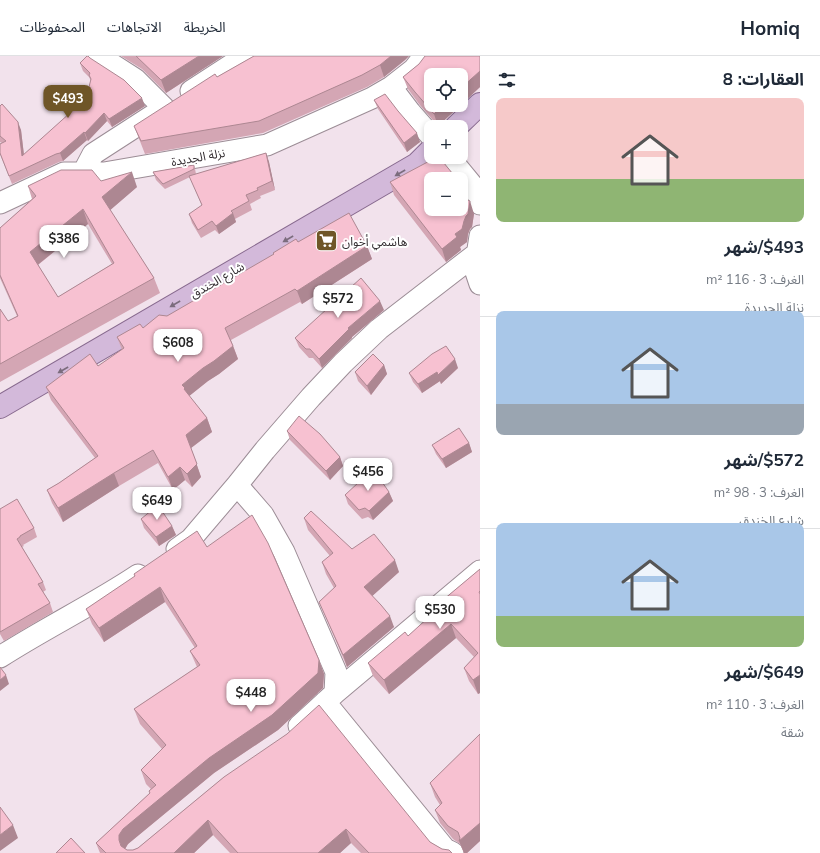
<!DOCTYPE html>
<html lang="ar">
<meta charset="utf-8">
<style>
:root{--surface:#fff;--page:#f2f2f3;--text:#1f2937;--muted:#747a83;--line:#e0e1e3;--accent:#6f5627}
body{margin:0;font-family:Mulish,"Noto Sans Arabic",sans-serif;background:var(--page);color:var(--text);direction:rtl;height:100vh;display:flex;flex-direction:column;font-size:15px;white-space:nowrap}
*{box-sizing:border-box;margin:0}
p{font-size:13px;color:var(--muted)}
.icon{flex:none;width:22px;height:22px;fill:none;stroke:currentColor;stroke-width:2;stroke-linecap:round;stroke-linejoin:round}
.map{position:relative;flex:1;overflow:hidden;direction:ltr}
.drawer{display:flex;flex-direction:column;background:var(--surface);width:340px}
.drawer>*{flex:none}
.buttons{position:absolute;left:424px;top:12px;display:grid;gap:8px}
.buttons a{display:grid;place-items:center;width:44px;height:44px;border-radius:8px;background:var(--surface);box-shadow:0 2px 6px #0003;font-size:20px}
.price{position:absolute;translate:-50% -34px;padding:0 9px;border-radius:8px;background:#fff;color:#222;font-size:13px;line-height:26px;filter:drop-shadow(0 1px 2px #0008)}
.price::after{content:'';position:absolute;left:50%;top:24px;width:12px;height:9px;margin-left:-6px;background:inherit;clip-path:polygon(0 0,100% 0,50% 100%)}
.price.on{background:var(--accent);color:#fff}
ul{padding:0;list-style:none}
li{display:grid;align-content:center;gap:8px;height:212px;padding:0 16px}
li+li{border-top:1px solid var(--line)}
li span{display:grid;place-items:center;height:124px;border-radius:8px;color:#555}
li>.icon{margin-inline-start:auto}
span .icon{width:72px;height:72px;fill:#fffc;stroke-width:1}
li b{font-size:17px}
h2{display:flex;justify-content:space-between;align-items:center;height:48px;padding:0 16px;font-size:17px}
header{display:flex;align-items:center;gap:24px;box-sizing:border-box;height:56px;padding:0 20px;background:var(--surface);border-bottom:1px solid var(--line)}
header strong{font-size:19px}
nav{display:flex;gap:22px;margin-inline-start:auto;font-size:14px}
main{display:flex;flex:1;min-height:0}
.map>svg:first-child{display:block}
</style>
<header>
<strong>Homiq</strong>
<nav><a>الخريطة</a><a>الاتجاهات</a><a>المحفوظات</a></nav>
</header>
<main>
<section class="drawer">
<h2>العقارات: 8<svg class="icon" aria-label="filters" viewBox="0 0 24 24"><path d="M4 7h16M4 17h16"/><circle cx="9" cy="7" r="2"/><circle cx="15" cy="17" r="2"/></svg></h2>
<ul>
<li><span style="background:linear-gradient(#f6c9c9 65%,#8fb573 0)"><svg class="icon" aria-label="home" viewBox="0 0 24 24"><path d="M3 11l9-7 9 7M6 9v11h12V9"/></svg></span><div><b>$493/شهر</b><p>الغرف: 3 · 116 m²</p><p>نزلة الجديدة</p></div></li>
<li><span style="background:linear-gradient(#a9c7e8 75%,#9aa5b1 0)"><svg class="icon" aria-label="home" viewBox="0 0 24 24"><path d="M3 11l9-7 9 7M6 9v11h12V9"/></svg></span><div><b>$572/شهر</b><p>الغرف: 3 · 98 m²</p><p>شارع الخندق</p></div></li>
<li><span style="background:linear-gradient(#a9c7e8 75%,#8fb573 0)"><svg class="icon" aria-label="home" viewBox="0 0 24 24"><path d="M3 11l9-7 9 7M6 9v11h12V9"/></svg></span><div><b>$649/شهر</b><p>الغرف: 3 · 110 m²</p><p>شقة</p></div></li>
</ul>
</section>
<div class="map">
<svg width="480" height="797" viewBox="0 0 480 797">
<rect width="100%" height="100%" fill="#f2e2ec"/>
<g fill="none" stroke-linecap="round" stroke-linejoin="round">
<defs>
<path id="minor" d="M99,0L135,23L164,52
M391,31L410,56L431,80
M191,35L245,0
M449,101L477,135L480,148
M83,117L93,98L158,56
M0,147L64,117H104L267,89L372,42L391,31L414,13L424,0
M480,180L475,213L480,228
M237,429L263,459L284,496L336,616L335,637L299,670
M177,493L191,483L237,429L265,394L311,341L343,307L379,273L480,195
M0,601C45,572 93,549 138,519
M335,637L480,515
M325,646L445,793L453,797"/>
<path id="major" d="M456,71L480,48
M0,351L417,108L431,94"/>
</defs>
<use href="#minor" stroke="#9c8d96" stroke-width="23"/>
<use href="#major" stroke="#886a8f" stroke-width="24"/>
<use href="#minor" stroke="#fff" stroke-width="21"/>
<use href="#major" stroke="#d3b9da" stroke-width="22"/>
</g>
<path fill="#d4a6b4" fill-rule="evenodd" d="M121,0H223L166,37L142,13Z
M254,0H409L405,4L384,21L367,31L263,77L145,98L134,70L217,21Z
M480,0V31L461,49V19L431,49H461L438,70L419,48L408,33L403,21L419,8Z
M80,7L145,50L112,71L107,65L88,85L87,84L63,105L59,106L12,128L0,98V88L2,87L0,86V50L21,74L24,99L70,57L69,54L88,35L91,25L89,21L83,15Z
M374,44L398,55L420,86L407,96L378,53Z
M266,97L269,106L275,134L260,140L261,142L250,148L252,154L235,163L236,166L219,178L215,174L201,182L192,167L189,158L202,150L190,121L165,133L156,124L153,116L194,109L195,113L196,118Z
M101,125L137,131L110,154L154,222L160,237L0,326V253L8,265L17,260L0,222V172L32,143L28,130ZM88,168L112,208L58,241L38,209Z
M390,126L465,140L466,143L474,158L472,171L470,173L468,178L467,186L460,191L461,194L446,206L394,139Z
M298,186L367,190L372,203L302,248L300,246L231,284L238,303L219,318L208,325L189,340L207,362L212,376L191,392L201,421L192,431L185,424L173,434L158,407L119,430L63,466L52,447L47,434L59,427L95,402L51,344L46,331L98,310L122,294L117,281L143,272L167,260Z
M384,254L352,281V282L322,312L313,302H309L299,291L295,282Z
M384,309L387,318L371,339L358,325L355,316Z
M458,312L441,328L440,325L422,337L413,326L409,317Z
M287,375L340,401L343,410L330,424L290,384Z
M469,387L472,396L446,412L436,398L432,389Z
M389,436L393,445L373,464L368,461L362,463L348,448L345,439Z
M0,453L34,472L37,481L23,489L24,490L22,491L43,526L46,534L43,536L50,547L53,556L4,585L0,578Z
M304,462L352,493L399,516L372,540L394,571L347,611L324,557L319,546L334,532L326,518L322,506L330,500L308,474Z
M141,463L172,470L176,479L159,490L144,472Z
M207,491L319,604L324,618L323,632L278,674L214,717L128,788L125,793L127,794H133L138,792L224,721L430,786L442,793L452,797H361L351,787L340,797H230L213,779L194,797H100L96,787L150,737L149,735L151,733L146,728L141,714L162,693L140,668L134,653L197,611L190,595L195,592L165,546L104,586L92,568L86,553L135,521L134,518Z
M480,513V637L478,638L469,625L464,612L474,601L456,582L389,638L373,620L368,607L408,580L430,561L432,557L431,554Z
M480,678V785L467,797H464L460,788L453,783L440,767L435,754L440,749L435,741L430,727Z"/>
<path fill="#ad8792" d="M199,0H223L166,37L161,24Z
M391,0H409L405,4L384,21L380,9Z
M480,15V31L461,49V32Z
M142,42L145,50L112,71L109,63Z
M443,49H461L438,70L434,58Z
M104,57L107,65L88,85L85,77Z
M18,66L21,74L25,108L22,100Z
M84,76L87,84L63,105L60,97Z
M417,77L420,86L407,96L404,87Z
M266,97L269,106L275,134L272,125Z
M132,116L137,131L108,156L102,141Z
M470,145L474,158L472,171L470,173L468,178L467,186L460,191L461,194L446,206L442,193L464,165Z
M83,153L88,168L35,211L30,196Z
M233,157L236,166L219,178L216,170Z
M367,190L372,203L302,248L297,235Z
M380,245L384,254L352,281V282L322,312L319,303L348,272Z
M233,290L238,303L219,318L208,325L188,341L182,329L203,312Z
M455,303L458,312L441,328L438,319Z
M384,309L387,318L371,339L367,330Z
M437,316L440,325L422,337L418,328Z
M207,362L212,376L191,392L201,421L192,431L187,418L186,379Z
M469,387L472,396L446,412L442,403Z
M340,401L343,410L330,424L326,415Z
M180,411L185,424L173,434L168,421Z
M114,417L119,430L63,466L58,452Z
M389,436L393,445L373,464L369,455Z
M172,470L176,479L159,490L156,481Z
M395,504L399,516L369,543L364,531Z
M160,531L165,546L104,586L99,572Z
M390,560L394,571L347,611L343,599Z
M451,568L456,582L389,638L384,624Z
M319,604L324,618L323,632L278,674L214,717L128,788L125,793L124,797L119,784V779L123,773Z
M6,619L9,628L0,635V624Z
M480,619V637L478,638L473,624Z
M208,764L213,779L194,797H174Z
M480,767V785L467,797H464L459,785Z
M13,769L18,782L0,795V779Z
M346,773L351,787L340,797H318Z"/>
<path fill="#f7c1d1" stroke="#ad8792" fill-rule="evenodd" d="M87,0H88L90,2L124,24L142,42L109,63L104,57L85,77L84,76L60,97L56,98L9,120L0,97V88L6,85L0,80V50L2,48L18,66L22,100L71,56L69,54L88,35L91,23L89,19L90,17L80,7Z
M136,0H199L161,24Z
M254,0H391L380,9L362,19L259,65L141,85L134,70L215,18L217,21Z
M425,0H480V15L461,32V19H431V49H443L434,58L415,36L403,21L419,8Z
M385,38L398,55L417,77L404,87L374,44Z
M266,97L272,125L257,132L258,134L246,139L249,145L231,155L233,157L216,170L212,165L198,174L189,158L202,149L189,120Z
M437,101H439L457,123H431V153H461V128L464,138L466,143L470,145L468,158L466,160L464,165L462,173L455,178L457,181L442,193L390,126Z
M194,109V113L163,128L155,119L153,116Z
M61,114H92L101,125L132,116L102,141L154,222L0,308V253L8,265L18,260L0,219V172L36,140L28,130ZM83,153L114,207L58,241L30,196Z
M349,157L367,190L297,235L295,233L225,272L233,290L214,305L203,312L182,329L185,332L184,333L207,362L186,379L197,408L187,418L180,411L168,421L153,394L114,417L58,452L47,434L59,427L98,400L46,331L90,298L98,310L124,292L117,281L140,268L143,272L159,259L167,260L274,198L273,197L296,183L298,186Z
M361,222L380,245L348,272L349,273L319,303L310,293H306L295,282Z
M446,290L455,303L438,319L437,316L418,328L409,317L432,298Z
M373,298L384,309L367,330L355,316Z
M299,360L320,378L340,401L326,415L287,375Z
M459,372L469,387L442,403L432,389Z
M373,413L389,436L369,455L365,452L359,454L345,439Z
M17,443L34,472L20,480V481L17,483L43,526L38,528L50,547L0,576V453Z
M158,449L172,470L156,481L141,463Z
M311,455L352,493L374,478L395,504L364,531L381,549L390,560L343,599L319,546L336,530L322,506L333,497L304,462Z
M252,459L268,487L319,604L318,617L272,659L209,702L123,773L119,779V784L121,790L127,794H133L138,792L224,721L287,678L319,649L430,786L442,793L449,794L452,797H369L346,773L318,797H238L208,764L174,797H106L96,787L150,737L149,735L156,729L141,714L166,689L134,653L200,609L190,595L197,590L160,531L99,572L86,553L135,520L134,518L197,475L207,491Z
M480,513V535L479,536L480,538V619L473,624L464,612L478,597L451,568L384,624L368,607L405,576L408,580L430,560L433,556L431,554Z
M0,611L6,619L0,624Z
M480,678V767L459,785L460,782L458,776L448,770L435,754L442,747L430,727Z
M0,751L13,769L0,779Z
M71,782L85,797H56Z"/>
<defs><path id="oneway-solid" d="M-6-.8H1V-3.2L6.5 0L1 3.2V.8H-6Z"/></defs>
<g fill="#7b6c7d">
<use href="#oneway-solid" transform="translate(400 117) rotate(150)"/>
<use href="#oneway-solid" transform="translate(288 183) rotate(150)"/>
<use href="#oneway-solid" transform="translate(175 248) rotate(150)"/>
<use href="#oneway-solid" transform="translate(63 314) rotate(150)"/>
</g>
<defs>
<symbol id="supermarket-square" viewBox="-11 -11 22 22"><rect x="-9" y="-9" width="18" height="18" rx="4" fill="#6f5627" stroke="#fff"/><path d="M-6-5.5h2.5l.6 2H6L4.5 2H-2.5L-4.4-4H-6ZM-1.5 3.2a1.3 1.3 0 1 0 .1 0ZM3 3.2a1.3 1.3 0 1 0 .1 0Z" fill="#fff"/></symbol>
</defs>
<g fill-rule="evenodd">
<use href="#supermarket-square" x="314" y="172" width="25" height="25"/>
</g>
<g text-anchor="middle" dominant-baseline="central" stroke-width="4" stroke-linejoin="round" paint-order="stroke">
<g font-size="12" fill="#332d31" stroke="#fff">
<text transform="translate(198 101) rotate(-10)">نزلة الجديدة</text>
<text transform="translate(217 224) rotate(-30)">شارع الخندق</text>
</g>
<g font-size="12" fill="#332d31" stroke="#fff" text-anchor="start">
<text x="342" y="185">هاشمي أخوان</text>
</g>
</g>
</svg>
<div class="buttons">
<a><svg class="icon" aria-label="locate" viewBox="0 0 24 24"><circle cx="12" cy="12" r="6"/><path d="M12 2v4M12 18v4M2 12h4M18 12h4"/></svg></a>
<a>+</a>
<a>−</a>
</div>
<b class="price on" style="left:68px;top:63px">$493</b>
<b class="price" style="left:64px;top:203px">$386</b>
<b class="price" style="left:338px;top:263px">$572</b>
<b class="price" style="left:178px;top:307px">$608</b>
<b class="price" style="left:368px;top:436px">$456</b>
<b class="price" style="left:157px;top:465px">$649</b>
<b class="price" style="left:440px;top:574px">$530</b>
<b class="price" style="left:251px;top:657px">$448</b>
</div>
</main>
